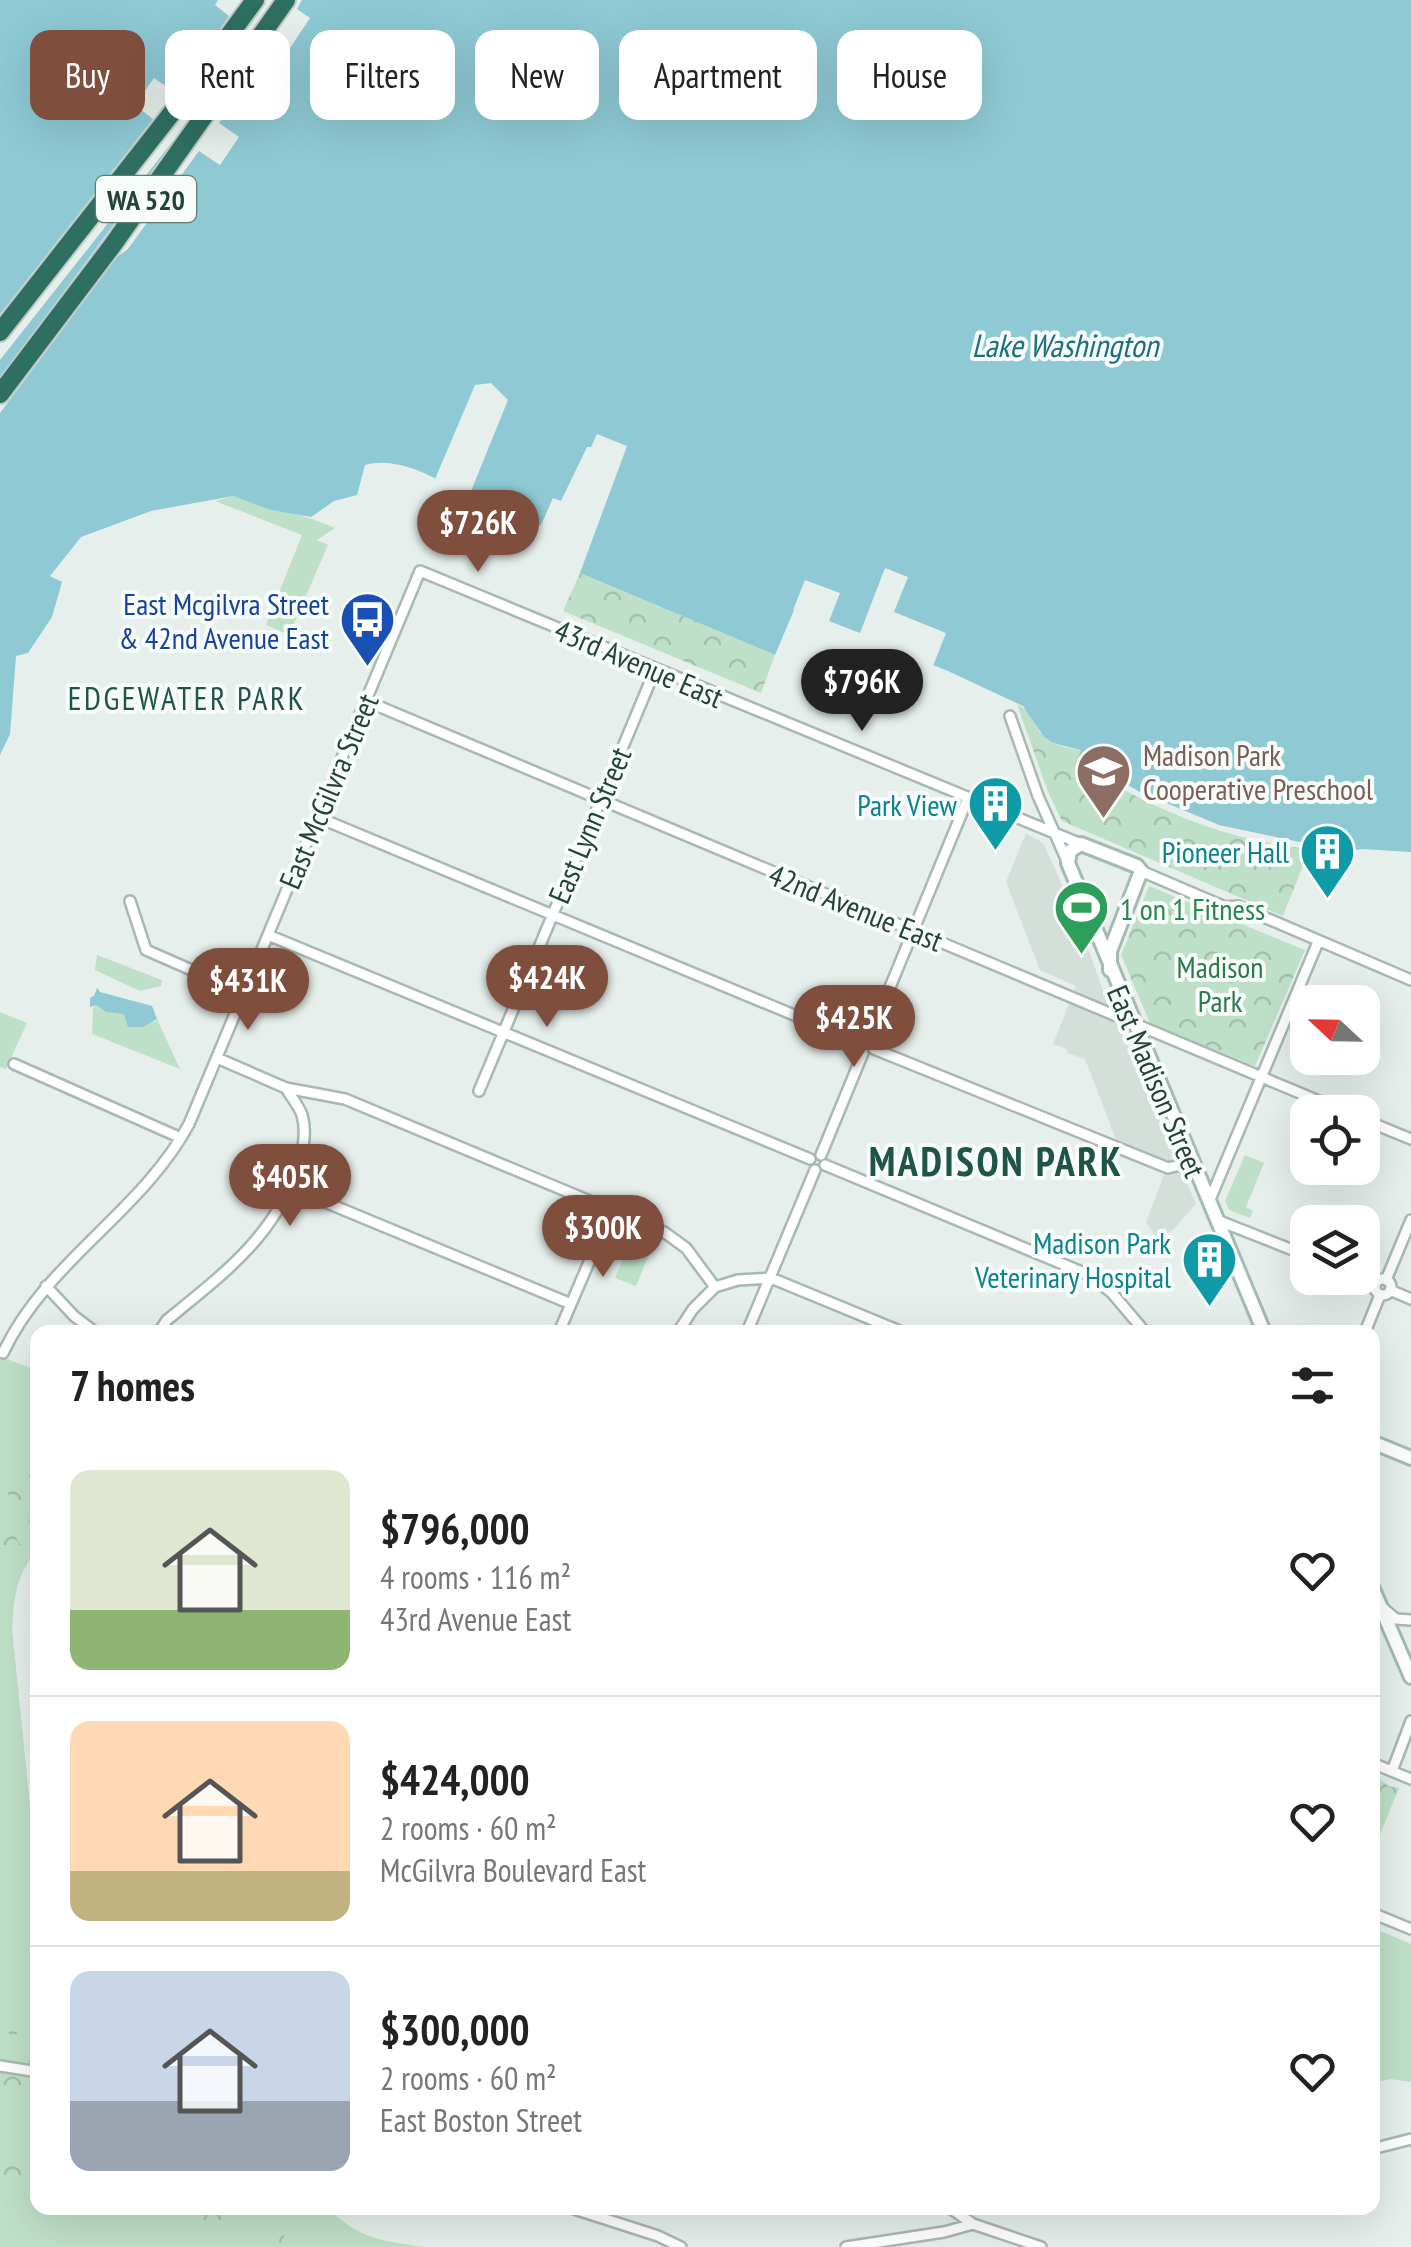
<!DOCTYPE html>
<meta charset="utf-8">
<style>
:root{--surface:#fff;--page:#f6f6f6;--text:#222;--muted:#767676;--line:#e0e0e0;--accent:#804e3d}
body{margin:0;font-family:"PT Sans Narrow",sans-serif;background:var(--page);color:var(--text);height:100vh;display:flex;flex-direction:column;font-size:38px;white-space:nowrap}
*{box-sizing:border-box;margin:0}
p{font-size:32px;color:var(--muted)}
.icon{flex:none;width:55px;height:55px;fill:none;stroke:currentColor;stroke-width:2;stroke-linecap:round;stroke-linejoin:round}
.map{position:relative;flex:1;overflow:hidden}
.sheet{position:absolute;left:30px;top:1325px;width:1350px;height:890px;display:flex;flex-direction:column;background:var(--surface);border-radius:20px;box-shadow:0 10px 40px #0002}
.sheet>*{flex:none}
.banner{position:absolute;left:30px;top:30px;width:1352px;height:90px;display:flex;gap:20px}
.needle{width:65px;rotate:292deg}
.tools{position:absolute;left:1290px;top:985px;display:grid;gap:20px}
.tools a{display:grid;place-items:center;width:90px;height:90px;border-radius:20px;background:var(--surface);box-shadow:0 10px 40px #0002;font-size:50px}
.price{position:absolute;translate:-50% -85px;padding:0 22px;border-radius:35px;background:var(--accent);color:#fff;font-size:32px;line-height:65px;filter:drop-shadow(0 2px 5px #0008)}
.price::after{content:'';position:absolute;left:50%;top:60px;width:30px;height:22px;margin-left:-15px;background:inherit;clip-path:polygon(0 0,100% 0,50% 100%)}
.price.selected{background:#222;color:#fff}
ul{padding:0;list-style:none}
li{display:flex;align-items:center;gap:30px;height:250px;padding:0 40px}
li+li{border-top:2px solid var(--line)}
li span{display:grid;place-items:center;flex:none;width:280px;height:200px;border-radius:20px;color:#555}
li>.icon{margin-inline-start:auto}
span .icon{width:120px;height:120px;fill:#fffc;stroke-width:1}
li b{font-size:42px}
h2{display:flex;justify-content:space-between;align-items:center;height:120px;padding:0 40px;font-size:42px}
.chip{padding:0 35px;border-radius:20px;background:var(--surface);box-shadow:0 10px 40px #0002;font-size:35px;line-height:90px}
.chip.selected{background:var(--accent);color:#fff}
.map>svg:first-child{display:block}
</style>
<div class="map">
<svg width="1411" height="2247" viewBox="0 0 1411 2247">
<defs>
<pattern id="forest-crowns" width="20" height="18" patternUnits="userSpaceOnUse" patternTransform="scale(2.5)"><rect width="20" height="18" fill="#bfe0c8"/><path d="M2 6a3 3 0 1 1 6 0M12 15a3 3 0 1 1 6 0" fill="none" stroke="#a4c1ad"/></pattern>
</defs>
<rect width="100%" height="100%" fill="#e6efeb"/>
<path fill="#d4dfda" d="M1026,833L1043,843L1076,915L1114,1021L1120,1028L1196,1204L1172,1231L1157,1238L1146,1222L1168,1164L1117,1142L1085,1059L1067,1053L1066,1049L1053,1044L1076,986L1040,970L1006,882Z"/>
<path fill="#bfe0c8" d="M233,496C267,509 302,513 335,528L317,540L328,545L289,635L266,625L302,535L215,501Z
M97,955L162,980L161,986L140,991L95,970Z
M97,1004L155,1022L157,1019L180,1069L92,1034L93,1008Z
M0,1012L27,1023L6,1069L0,1067Z
M1245,1155L1264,1163L1246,1207L1253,1211L1250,1218L1229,1210L1225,1201Z
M632,1237L653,1245L636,1286L615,1278Z
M0,1356L38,1371L37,1557L31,1558C15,1580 14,1602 12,1629L37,1874L38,2208H328C360,2240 383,2241 426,2247H0Z
M1373,1928L1411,1944V2082L1391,2079L1373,2083Z"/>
<path fill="url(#forest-crowns)" d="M580,573L775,655L761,693L563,611Z
M1017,704C1033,712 1033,725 1044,737C1055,747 1072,748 1085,752L1084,764C1142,807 1239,845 1310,848L1283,916L1062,821L1048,792Z
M1149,886L1305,950L1255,1066L1150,1023L1121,955Z
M0,1458L12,1466L37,1474V1537H26L7,1491L0,1483Z
M3,1516L21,1546L2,1589L0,1538L4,1531L0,1520Z
M1375,1767C1380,1780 1384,1787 1399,1788L1378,1839L1373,1829Z
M0,1997L15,2000L27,2012V2027L14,2036L0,2028Z
M37,2028V2085L31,2084L17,2106L4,2110L0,2107V2047L8,2051Z
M27,2154L37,2156V2180L19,2175L16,2180L1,2181L0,2156L12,2159Z
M179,2208H236L249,2216L242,2229H222L212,2218V2225L196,2235L192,2233L195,2222L177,2215L175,2209Z
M255,2222L269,2223L278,2233L283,2232L285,2244L296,2247H255L257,2242L263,2241L261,2230Z"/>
<path fill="#8ec9d4" d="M0,0H1411V852L1362,849L1346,852L1219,825L1140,792L1089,763L1080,750L1053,743L1044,737L1023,706L948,671L794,610L775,655L580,573L627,446L597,434L591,447H587L561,501L553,498L541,525C514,535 500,523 479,507C451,485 402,454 365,465L357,495L334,501L311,517L271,510L233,496L151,511L81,537L50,576L62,582L52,617L28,653L16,656L10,734L0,755Z
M97,988L100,992L152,1006L157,1019L143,1027H128L124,1014L106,1012L97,1005L90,1007V998L94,996Z"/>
<path fill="#e6efeb" d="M218,0H302L297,9L310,18L286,54L272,46L254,73L267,82L241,119L228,110L219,123L239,137L220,165L199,151L128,249L117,257L0,413V378L179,136H177L0,360V314L153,119L135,105L154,78L170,89L178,86L183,79L169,70L196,31L211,41L229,16L215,5Z
M491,383L508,400L467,501L435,479L475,385Z
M885,568L908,577L894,612L946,633L933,666L793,610L805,580L840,593L829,621L860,633Z"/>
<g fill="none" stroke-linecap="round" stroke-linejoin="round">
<defs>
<path id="street" d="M366,701L1345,1112
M1010,716L1038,796L1067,861
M317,817L859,1042
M1141,871L1225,907L1238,906L1411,980
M130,901L146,950L244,993
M268,935L810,1159
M869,1038L968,798
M874,1049L1168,1168L1192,1162
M217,1058L286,1088L345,1099L664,1232L686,1248L715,1287
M14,1064L181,1138
M479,1091L655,670
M1362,1119L1411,1139
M821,1155L863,1053
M825,1165L1089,1275L1112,1293L1145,1332
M291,1188L571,1304
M1209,1202L1318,942
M1217,1220L1308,1256
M1359,1278L1375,1284
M1375 1287a8 8 0 1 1 16 0a8 8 0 1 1-16 0Z
M1386,1280L1411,1220
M46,1286L74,1316L95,1332
M1390,1290L1411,1299
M159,1332L167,1320C221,1276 274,1237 297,1169C303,1152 307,1132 302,1115C299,1106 291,1097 286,1088
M347,1332H355
M559,1332L611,1211
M678,1332L693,1309L715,1287L738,1280L771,1278L902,1332
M747,1332L815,1170
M1365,1332L1380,1295
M3,1353C46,1261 141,1213 189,1124L420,571L1081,844
M1383,1608L1396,1619L1411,1620
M1372,1763L1411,1779
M1392,1771L1411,1721
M1372,1913L1411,1929
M0,2066L38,2072
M1372,2149L1411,2139
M571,2208L658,2236L681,2247
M950,2208L973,2224L1041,2247
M846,2247L944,2232L973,2224"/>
<path id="secondary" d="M1110,970V951L1141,871L1137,866L1081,844L1070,851L1068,863L1264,1332
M1372,1442L1411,1458
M1372,1587L1411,1677"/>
<path id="highway" d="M0,332L171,114L255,0
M0,394L112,246L286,0"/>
</defs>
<use href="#street" stroke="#a8b8b2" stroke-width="14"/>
<use href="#secondary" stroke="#a4bbb3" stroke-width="18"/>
<use href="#highway" stroke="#c2cac8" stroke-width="22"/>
<use href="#street" stroke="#fff" stroke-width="9"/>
<use href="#secondary" stroke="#fff" stroke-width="12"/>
<use href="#highway" stroke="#2f6f62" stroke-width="18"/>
</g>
<defs>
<symbol id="bus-pin" viewBox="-11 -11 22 30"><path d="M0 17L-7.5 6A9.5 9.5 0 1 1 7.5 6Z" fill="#1a4fb4" stroke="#f7fbf9"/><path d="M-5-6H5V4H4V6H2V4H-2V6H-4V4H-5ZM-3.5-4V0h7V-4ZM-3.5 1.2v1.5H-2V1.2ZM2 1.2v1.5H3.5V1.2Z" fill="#fff"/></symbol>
<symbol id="school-pin" viewBox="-11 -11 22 30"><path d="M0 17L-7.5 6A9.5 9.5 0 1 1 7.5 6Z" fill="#8d6e63" stroke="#f7fbf9"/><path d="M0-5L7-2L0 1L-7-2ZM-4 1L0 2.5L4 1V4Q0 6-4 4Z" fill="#fff"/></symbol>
<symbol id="building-pin" viewBox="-11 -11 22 30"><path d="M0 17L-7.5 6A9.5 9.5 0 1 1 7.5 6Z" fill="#0f9aa8" stroke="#f7fbf9"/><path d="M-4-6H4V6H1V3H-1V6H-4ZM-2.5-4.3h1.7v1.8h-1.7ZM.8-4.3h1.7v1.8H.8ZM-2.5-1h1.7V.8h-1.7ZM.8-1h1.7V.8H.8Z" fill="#fff"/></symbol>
<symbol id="stadium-pin" viewBox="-11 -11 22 30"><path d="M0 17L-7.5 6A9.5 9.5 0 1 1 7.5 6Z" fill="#2e9e5b" stroke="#f7fbf9"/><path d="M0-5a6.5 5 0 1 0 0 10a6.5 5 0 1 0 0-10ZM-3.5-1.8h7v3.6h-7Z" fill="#fff"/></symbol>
</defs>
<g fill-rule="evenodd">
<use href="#bus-pin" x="336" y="588" width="63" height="86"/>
<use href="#school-pin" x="1072" y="740" width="63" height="86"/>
<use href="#building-pin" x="964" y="772" width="63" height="86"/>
<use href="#building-pin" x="1296" y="820" width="63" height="86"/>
<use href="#stadium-pin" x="1050" y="876" width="63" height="86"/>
<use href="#building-pin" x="1178" y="1228" width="63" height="86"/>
</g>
<g text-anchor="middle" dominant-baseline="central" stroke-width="8" stroke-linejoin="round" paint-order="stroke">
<rect fill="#f7fbf9" stroke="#637a73" stroke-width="2.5" x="96" y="176" width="100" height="46" rx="8"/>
<g font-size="28" font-weight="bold" fill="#24423a">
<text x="146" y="199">WA 520</text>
</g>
<g font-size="30" fill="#164399" stroke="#f7fbf9" text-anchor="end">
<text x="329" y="603">East Mcgilvra Street<tspan x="329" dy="34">&amp; 42nd Avenue East</tspan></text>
</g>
<g font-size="30" fill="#24423a" stroke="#f7fbf9">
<text transform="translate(639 663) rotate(23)">43rd Avenue East</text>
<text transform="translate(328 791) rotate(-67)">East McGilvra Street</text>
<text transform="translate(589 825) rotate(-67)">East Lynn Street</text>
<text transform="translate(856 907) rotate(22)">42nd Avenue East</text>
<text transform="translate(1157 1081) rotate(67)">East Madison Street</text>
</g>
<g font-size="30" fill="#785e54" stroke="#f7fbf9" text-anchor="start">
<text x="1143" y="754">Madison Park<tspan x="1143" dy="34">Cooperative Preschool</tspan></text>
</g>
<g font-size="30" fill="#0d838f" stroke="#f7fbf9" text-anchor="end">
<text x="957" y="804">Park View</text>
<text x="1289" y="851">Pioneer Hall</text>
<text x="1171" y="1242">Madison Park<tspan x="1171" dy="34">Veterinary Hospital</tspan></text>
</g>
<g font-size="30" fill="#27864d" stroke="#f7fbf9" text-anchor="start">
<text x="1120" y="908">1 on 1 Fitness</text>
</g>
<g font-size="30" fill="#2d7a4b" stroke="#f7fbf9">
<text x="1220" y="966">Madison<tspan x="1220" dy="34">Park</tspan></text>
</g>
<g font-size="32" font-style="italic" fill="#1c6f80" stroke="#f7fbf9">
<text x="1065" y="345">Lake Washington</text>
</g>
<g font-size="32" letter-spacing="2.5" fill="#1f5548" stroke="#f7fbf9">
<text x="187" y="698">EDGEWATER PARK</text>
</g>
<g font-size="40" font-weight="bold" letter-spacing="2.5" fill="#1f5548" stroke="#f7fbf9">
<text x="996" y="1161">MADISON PARK</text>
</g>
</g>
</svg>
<div class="tools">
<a><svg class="needle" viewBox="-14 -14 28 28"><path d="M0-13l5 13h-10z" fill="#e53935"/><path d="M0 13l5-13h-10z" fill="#767676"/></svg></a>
<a><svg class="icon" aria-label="locate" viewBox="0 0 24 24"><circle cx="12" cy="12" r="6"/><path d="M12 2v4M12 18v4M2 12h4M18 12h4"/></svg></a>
<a><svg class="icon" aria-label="layers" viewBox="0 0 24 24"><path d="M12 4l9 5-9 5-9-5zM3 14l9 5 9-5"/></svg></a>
</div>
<b class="price" style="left:478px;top:575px">$726K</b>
<b class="price selected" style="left:862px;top:734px">$796K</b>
<b class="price" style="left:547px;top:1030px">$424K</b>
<b class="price" style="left:248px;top:1033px">$431K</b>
<b class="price" style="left:854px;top:1070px">$425K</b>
<b class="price" style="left:290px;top:1229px">$405K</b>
<b class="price" style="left:603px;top:1280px">$300K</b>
<div class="banner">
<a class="chip selected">Buy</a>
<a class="chip">Rent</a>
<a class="chip">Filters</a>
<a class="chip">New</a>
<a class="chip">Apartment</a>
<a class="chip">House</a>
</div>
<section class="sheet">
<h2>7 homes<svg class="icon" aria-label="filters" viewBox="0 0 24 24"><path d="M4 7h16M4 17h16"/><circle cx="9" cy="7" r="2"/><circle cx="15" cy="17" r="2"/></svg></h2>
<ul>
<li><span style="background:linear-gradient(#dfe7d0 70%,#8fb573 0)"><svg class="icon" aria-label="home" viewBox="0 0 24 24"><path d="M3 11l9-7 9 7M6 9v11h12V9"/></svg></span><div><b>$796,000</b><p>4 rooms · 116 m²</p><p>43rd Avenue East</p></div><svg class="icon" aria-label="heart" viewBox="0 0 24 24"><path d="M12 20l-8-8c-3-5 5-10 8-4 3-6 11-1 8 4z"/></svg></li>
<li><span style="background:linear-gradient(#ffd9b3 75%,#c2b280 0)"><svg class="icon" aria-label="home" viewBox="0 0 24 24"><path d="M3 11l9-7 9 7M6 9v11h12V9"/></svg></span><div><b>$424,000</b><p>2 rooms · 60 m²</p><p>McGilvra Boulevard East</p></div><svg class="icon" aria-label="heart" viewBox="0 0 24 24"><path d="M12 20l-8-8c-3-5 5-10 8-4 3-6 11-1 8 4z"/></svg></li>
<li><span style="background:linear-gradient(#c9d6e8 65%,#9aa5b1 0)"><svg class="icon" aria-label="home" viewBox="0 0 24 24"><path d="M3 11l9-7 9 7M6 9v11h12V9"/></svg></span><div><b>$300,000</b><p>2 rooms · 60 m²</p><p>East Boston Street</p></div><svg class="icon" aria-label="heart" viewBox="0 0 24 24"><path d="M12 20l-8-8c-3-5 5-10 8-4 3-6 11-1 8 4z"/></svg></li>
</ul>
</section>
</div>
